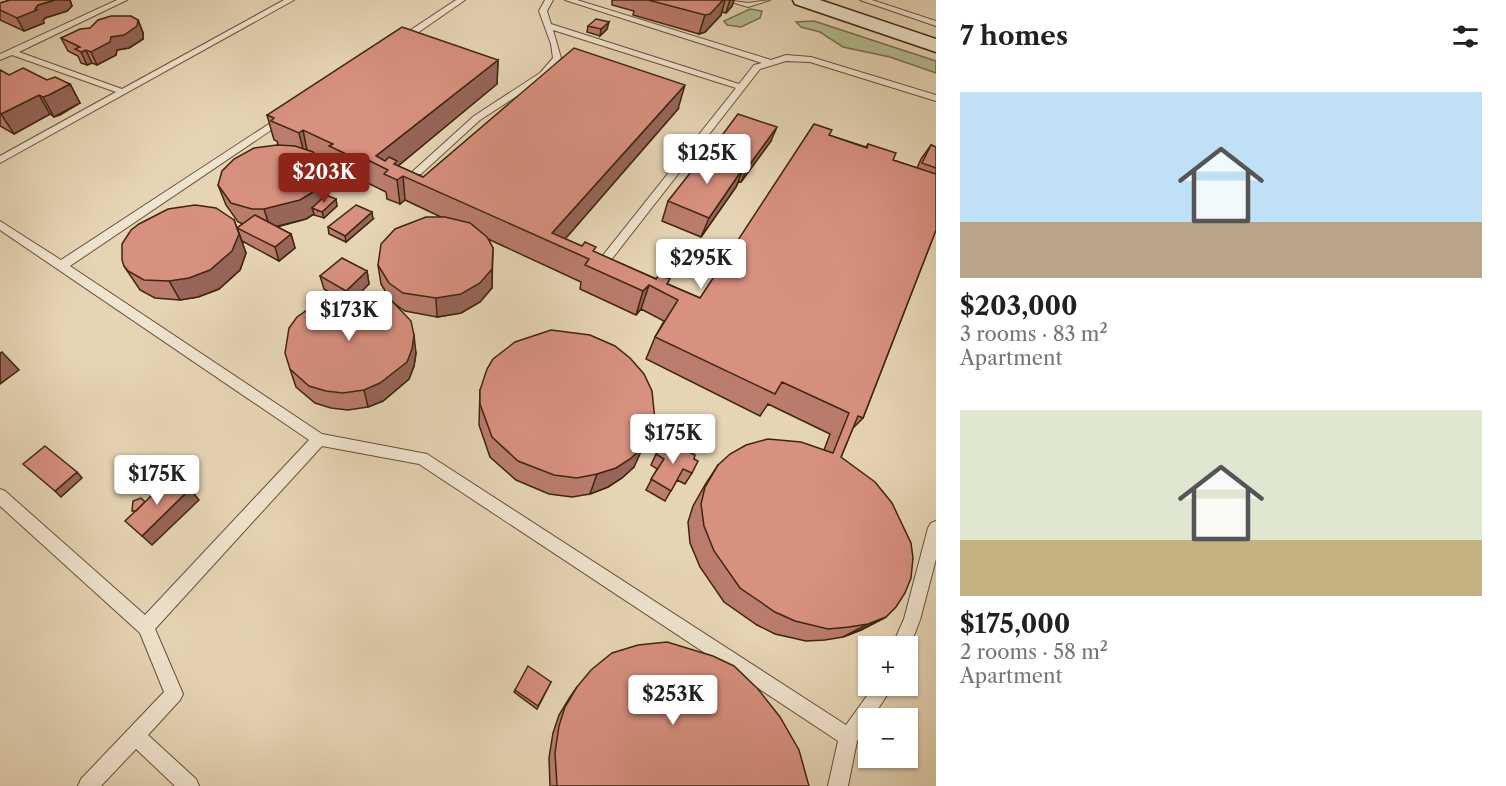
<!DOCTYPE html>
<meta charset="utf-8">
<style>
:root{--surface:#fff;--page:#f6f6f6;--text:#202124;--muted:#757577;--accent:#8f2418}
body{margin:0;font-family:"Libre Caslon Text",serif;background:var(--page);color:var(--text);height:100vh;display:flex;flex-direction:column;font-size:22px;white-space:nowrap}
*{box-sizing:border-box;margin:0}
p{font-size:20px;color:var(--muted)}
.icon{flex:none;width:33px;height:33px;fill:none;stroke:currentColor;stroke-width:2;stroke-linecap:round;stroke-linejoin:round}
.map{position:relative;flex:1;overflow:hidden}
.drawer{display:flex;flex-direction:column;background:var(--surface);width:570px}
.drawer>*{flex:none}
.tools{position:absolute;left:858px;top:636px;display:grid;gap:12px}
.tools a{display:grid;place-items:center;width:60px;height:60px;border-radius:0px;background:var(--surface);box-shadow:0 2px 4px #0004;font-size:30px}
.price{position:absolute;translate:-50% -51px;padding:0 14px;border-radius:6px;background:#fff;color:#222;font-size:20px;line-height:39px;filter:drop-shadow(0 2px 3px #0008)}
.price::after{content:'';position:absolute;left:50%;top:36px;width:18px;height:14px;margin-left:-9px;background:inherit;clip-path:polygon(0 0,100% 0,50% 100%)}
.price.current{background:var(--accent);color:#fff}
ul{padding:0;list-style:none}
li{display:grid;align-content:center;gap:12px;height:318px;padding:0 24px}
li span{display:grid;place-items:center;height:186px;border-radius:0px;color:#555}
li>.icon{margin-inline-start:auto}
span .icon{width:108px;height:108px;fill:#fffc;stroke-width:1}
li b{font-size:26px}
h2{display:flex;justify-content:space-between;align-items:center;height:72px;padding:0 24px;font-size:26px}
main{display:flex;flex:1;min-height:0}
.map>svg:first-child{display:block}
</style>
<main>
<div class="map">
<svg width="936" height="786" viewBox="0 0 936 786">
<rect width="100%" height="100%" fill="#e6d5b5"/>
<filter id="stains"><feTurbulence type="fractalNoise" baseFrequency=".00333" numOctaves="4"/><feColorMatrix values="0 0 0 0 .2 0 0 0 0 .09 0 0 0 0 .02 0 0 0 .5 -.17"/></filter>
<radialGradient id="worn" r=".72"><stop offset=".6" stop-color="#630" stop-opacity="0"/><stop offset="1" stop-color="#630" stop-opacity=".3"/></radialGradient>
<path fill="#b4bd8e" stroke="#79724e" stroke-width="1.5" d="M750,9L762,11L760,18L741,27L727,25L724,21Z
M814,21L936,61V73L890,57L843,47L820,32L801,27L796,22Z"/>
<g fill="none" stroke-linecap="round" stroke-linejoin="round">
<defs>
<path id="service" d="M117,0H127L19,52L122,89L284,0H294L0,163V156L116,92L12,55L0,60V54Z
M456,0H465L403,43H397V39Z
M545,0H553L547,11L551,24L739,84L754,65L762,63L565,0H577L771,60L786,55L811,57L936,95V101L810,62L786,61L760,69L611,260L620,266L614,270L600,265L598,262L600,259L736,88L553,30L561,58L546,77L480,120L421,174H413L412,172L474,116L540,73L553,58L551,44L539,11Z
M725,0L748,3L770,0L748,7Z
M860,0H872L936,21V26Z
M281,116L289,118L70,266L322,434L427,454L846,725L874,686H893L872,718H868V724L857,741L848,786H828L838,741L419,464L322,446L155,629L183,694L180,700L148,735L196,779L199,786H175L136,749L101,786H78L81,779L164,692L140,633L0,506V489L5,491L145,615L309,440L0,230V221L61,260Z
M936,521V559L920,620L908,651V646H892L904,619L928,528L931,523Z"/>
<path id="secondary" d="M793,0H820L936,39V52L795,4Z"/>
</defs>
<use href="#service" stroke="#685238" stroke-width="2"/>
<use href="#secondary" stroke="#3e260f" stroke-width="3"/>
<use href="#service" fill="#efe4cf" fill-rule="evenodd"/>
<use href="#secondary" fill="#efe4cf" fill-rule="evenodd"/>
</g>
<path fill="#ba7c6d" stroke="#3e260f" stroke-width="1.5" d="M10,0H70L72,6L67,11L45,18L43,21L44,23L24,31L0,20V3Z
M612,0H734L732,6L726,13L722,12L721,15L705,32L699,34L633,15L634,11L612,5Z
M138,20L143,33V39L129,48L117,50L116,55L97,65L92,63L87,65L81,63L78,56L68,51L61,38L90,28Z
M588,26L607,29L600,36L587,32Z
M498,60L497,84L398,166L423,177L678,109L565,239L700,298L829,135L866,147L868,144L893,160L917,168L921,159L931,145L936,147V230L863,418L853,428L841,457L886,617L861,630L843,637L825,640L806,641L775,634L757,625L724,602L700,567L690,543L688,522L693,506L705,485L718,465L824,450L830,434L768,404L760,416L646,359L655,337L664,321L641,309L636,315L580,289L581,282L488,239L493,248L492,288L480,302L461,313L437,317L405,311L395,304L416,353L414,366L409,379L383,401L368,407L348,410L331,408L315,403L296,387L290,369L335,296L324,289L320,276L367,271L369,284L360,292L390,299L381,284L378,265L441,217L405,200L400,204L387,199L386,192L366,182L363,184L334,171L333,166L320,160L328,185L327,196L337,206L324,218L314,215V214L306,219L277,227L291,234L295,248L279,261L242,241L237,228L243,224L238,222L226,205L218,185L278,145L277,141L274,140L267,115Z
M0,70L9,75L70,84L80,103L60,115L54,117L50,114L14,134L0,126Z
M771,141L741,182L739,181L736,187L701,237L662,221L668,201L708,154Z
M373,219L346,242L329,234L328,227Z
M234,220L246,253L240,270L219,289L198,297L180,300L155,298L140,290L124,266Z
M480,390L634,467L622,478L608,487L590,494L572,497L549,494L516,480L490,457L479,425Z
M656,454L694,459L692,473L685,484L677,480L665,501L646,490L657,469L651,465Z
M551,682L537,709L514,692L515,690Z
M577,687L809,786H550L549,758L553,733L559,715L570,697Z"/>
<path fill="#976559" stroke="#3e260f" stroke-width="1.5" d="M55,0H70L72,6L67,11L45,18L43,21L44,23L24,31L17,18L35,9L38,5Z
M723,0H725L721,15L705,32L699,34L705,15Z
M730,0H734L732,6L726,13Z
M138,20L143,33V39L129,48L117,50L116,55L97,65L91,52L111,37Z
M609,22L607,29L600,36L601,29Z
M86,50L92,63L87,65L81,52Z
M498,60L497,84L398,166L403,176L405,200L400,204L397,180L376,156Z
M70,84L80,103L54,117L43,97Z
M685,85L678,109L559,246L552,233Z
M39,95L50,114L14,134L1,114Z
M777,127L771,141L741,182L747,168Z
M303,130L308,155L305,157L299,133Z
M362,157L366,182L363,184L359,160Z
M324,165L328,185L327,199L318,211V210L312,208L314,214L306,219L270,228L264,209Z
M744,167L736,187L701,237L709,218Z
M336,199L337,206L324,218L322,212Z
M372,212L373,219L346,242L345,236Z
M234,220L246,253L240,270L219,289L198,297L180,300L169,281Z
M291,234L295,248L279,261L275,247Z
M492,269V288L480,302L461,313L437,317L436,298Z
M367,271L369,284L349,304L346,291Z
M649,285L641,309L636,315L643,291Z
M414,335L416,353L414,366L409,379L383,401L368,407L364,390Z
M2,352L19,370L0,384V353Z
M655,421L634,467L622,478L608,487L590,494L597,474Z
M77,472L82,478L61,497L55,491Z
M190,489L199,500L152,545L142,536Z
M886,617L861,630L843,637L868,624Z"/>
<path fill="#d8907f" stroke="#3e260f" stroke-width="1.5" d="M10,0H55L38,5L35,9L37,10L17,18L0,10V3Z
M648,0H723L710,14L705,15Z
M111,16H131L138,20L137,26L124,35L111,37L110,42L91,52L86,50L81,52L75,49L80,47L61,38L80,29L90,28L98,20Z
M596,19L609,22L601,29L588,26Z
M402,27L498,60L376,156L385,161L389,157L397,161L394,164L423,177L574,48L685,85L552,233L582,246L585,242L596,247L593,251L656,279L659,275L670,279L667,284L700,298L814,124L832,130L829,135L867,148L868,144L896,153L893,160L936,174V230L863,418L858,416L841,457L875,482L892,503L911,543L913,558L911,578L905,593L896,607L886,617L868,624L849,627L828,629L795,621L775,612L740,588L714,551L704,526L701,504L705,487L718,465L730,454L746,445L768,439L801,442L833,453L849,413L782,382L775,394L655,337L678,300L649,285L643,291L585,265L589,259L403,176L397,180L384,174L388,170L362,157L359,160L329,146L333,144L303,130L299,133L271,121L274,118L267,115Z
M23,68L47,80L55,77L70,84L49,95L43,97L39,95L1,114L0,113V70L9,75Z
M738,114L777,127L747,168L708,154Z
M277,145L295,146L313,152L324,165L323,179L313,192L300,200L264,209H252L231,203L218,185L222,171L234,159L254,148Z
M931,145L936,147V168L922,163Z
M706,153L744,167L709,218L668,201Z
M326,195L336,199L322,212L312,208Z
M195,205L216,208L234,220L239,234L232,251L210,270L189,278L169,281L144,280L128,271L124,266L122,260V244L131,230L139,224L168,209Z
M356,205L372,212L345,236L328,227Z
M255,215L291,234L275,247L237,228Z
M426,217H445L470,223L487,237L493,248L492,269L480,283L461,294L436,298L403,293L389,283L378,265L381,244L395,229Z
M342,258L367,271L346,291L320,276Z
M348,292H369L390,299L411,321L414,335L412,349L407,362L380,383L364,390L343,393L326,391L309,386L290,369L285,353L289,328L297,317L323,299Z
M551,330L590,335L615,346L630,358L644,374L652,391L655,421L643,447L630,459L616,468L597,474L577,478L554,475L518,461L492,437L480,404V390L487,369L493,359L515,342Z
M663,443L669,446L671,443L695,455L694,459L698,461L692,473L683,469L671,491L651,479L664,459L656,454Z
M45,446L77,472L55,491L23,464Z
M172,476L190,489L142,536L125,521Z
M161,480L165,483L155,493L149,491L150,485L154,481Z
M141,498L145,502L136,511H132L133,501Z
M667,642L713,656L734,666L758,689L780,717L799,750L809,786H557L555,753L559,726L565,707L577,687L591,670L612,653L638,645Z
M528,666L551,682L538,706L515,690Z"/>
<rect width="100%" height="100%" filter="url(#stains)"/>
<rect width="100%" height="100%" fill="url(#worn)"/>
</svg>
<div class="tools">
<a>+</a>
<a>−</a>
</div>
<b class="price" style="left:707px;top:185px">$125K</b>
<b class="price current" style="left:324px;top:204px">$203K</b>
<b class="price" style="left:701px;top:290px">$295K</b>
<b class="price" style="left:349px;top:342px">$173K</b>
<b class="price" style="left:673px;top:465px">$175K</b>
<b class="price" style="left:157px;top:506px">$175K</b>
<b class="price" style="left:673px;top:726px">$253K</b>
</div>
<section class="drawer">
<h2>7 homes<svg class="icon" aria-label="filters" viewBox="0 0 24 24"><path d="M4 7h16M4 17h16"/><circle cx="9" cy="7" r="2"/><circle cx="15" cy="17" r="2"/></svg></h2>
<ul>
<li><span style="background:linear-gradient(#bfe0f5 70%,#b9a48a 0)"><svg class="icon" aria-label="home" viewBox="0 0 24 24"><path d="M3 11l9-7 9 7M6 9v11h12V9"/></svg></span><div><b>$203,000</b><p>3 rooms · 83 m²</p><p>Apartment</p></div></li>
<li><span style="background:linear-gradient(#dfe7d0 70%,#c2b280 0)"><svg class="icon" aria-label="home" viewBox="0 0 24 24"><path d="M3 11l9-7 9 7M6 9v11h12V9"/></svg></span><div><b>$175,000</b><p>2 rooms · 58 m²</p><p>Apartment</p></div></li>
</ul>
</section>
</main>
